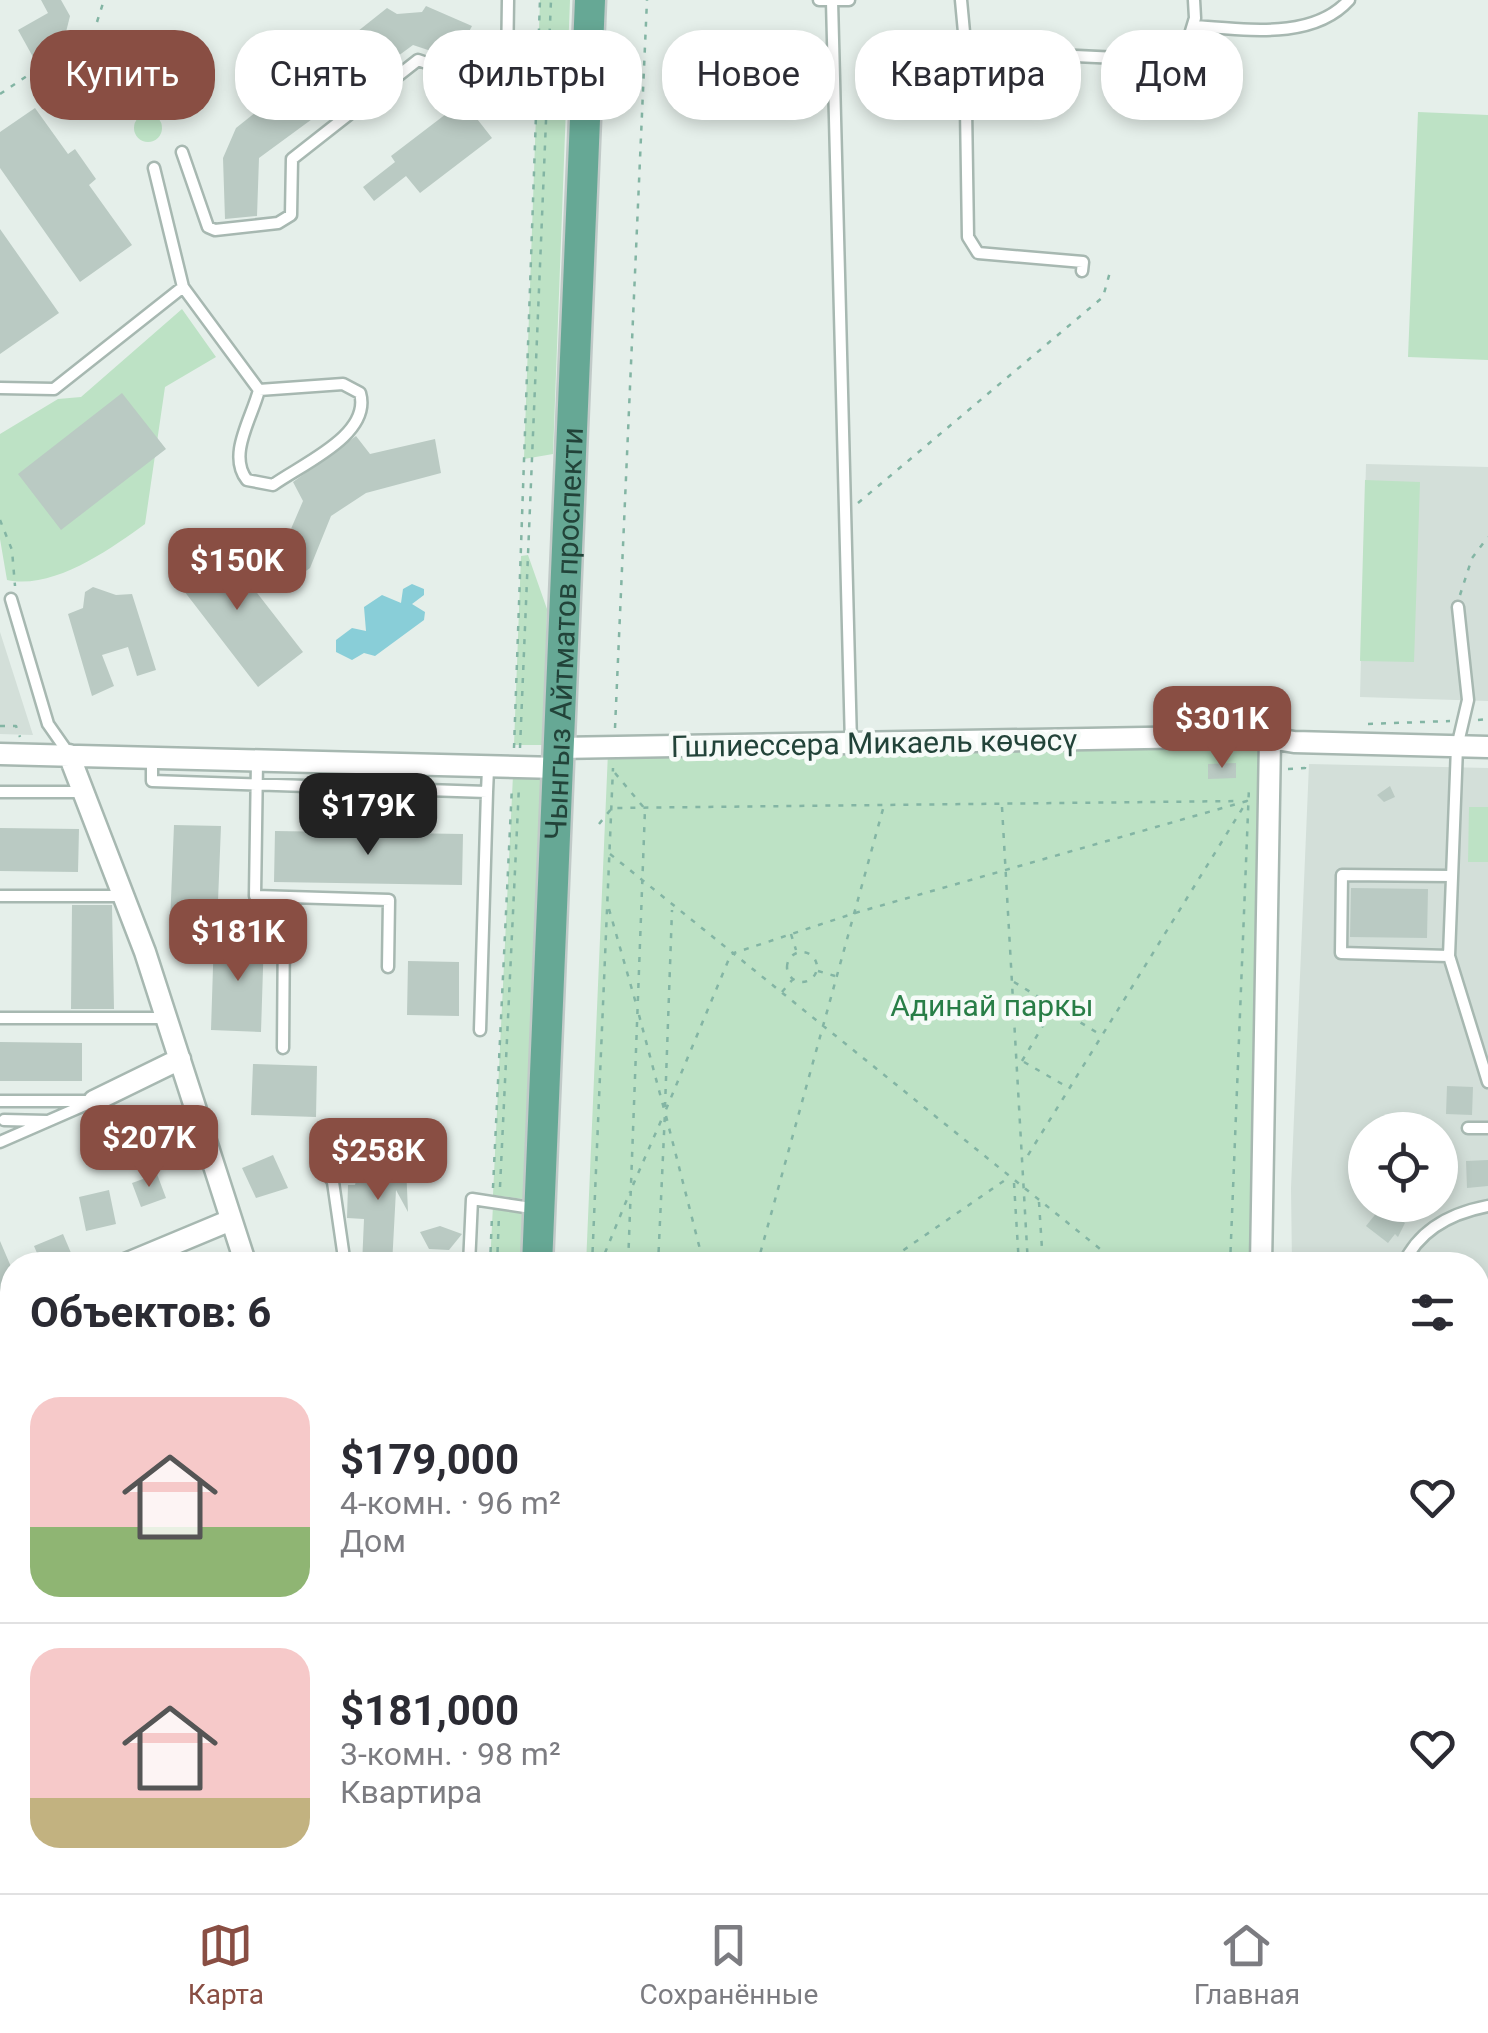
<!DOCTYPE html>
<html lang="ru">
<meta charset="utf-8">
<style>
:root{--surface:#fff;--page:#f7f7f7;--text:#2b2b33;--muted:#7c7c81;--line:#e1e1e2;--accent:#894e43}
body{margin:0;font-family:Roboto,sans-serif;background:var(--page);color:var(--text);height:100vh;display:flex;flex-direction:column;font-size:38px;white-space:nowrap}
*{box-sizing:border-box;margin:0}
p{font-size:32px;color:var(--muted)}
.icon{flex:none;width:55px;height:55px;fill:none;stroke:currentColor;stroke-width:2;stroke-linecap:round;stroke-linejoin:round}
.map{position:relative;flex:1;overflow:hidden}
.panel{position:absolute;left:0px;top:1252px;width:1490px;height:642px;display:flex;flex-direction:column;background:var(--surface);border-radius:40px 40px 0 0;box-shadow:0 5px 15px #0003}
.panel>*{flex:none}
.top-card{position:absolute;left:30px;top:30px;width:1430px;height:90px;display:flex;gap:20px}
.buttons{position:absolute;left:1348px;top:1112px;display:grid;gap:20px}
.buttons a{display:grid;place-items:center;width:110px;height:110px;border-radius:50%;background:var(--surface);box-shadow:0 5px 15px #0003;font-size:50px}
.price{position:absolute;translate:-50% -85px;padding:0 22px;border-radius:20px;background:var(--accent);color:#fff;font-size:32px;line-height:65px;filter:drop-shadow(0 2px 5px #0008)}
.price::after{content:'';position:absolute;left:50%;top:60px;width:30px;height:22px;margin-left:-15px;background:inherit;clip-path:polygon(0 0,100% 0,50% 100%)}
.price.selected{background:#222;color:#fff}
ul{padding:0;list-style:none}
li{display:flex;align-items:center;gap:30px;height:250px;padding:0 30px}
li+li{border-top:2px solid var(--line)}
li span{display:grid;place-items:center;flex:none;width:280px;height:200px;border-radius:30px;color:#555}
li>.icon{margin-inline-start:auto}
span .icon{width:120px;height:120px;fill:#fffc;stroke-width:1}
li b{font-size:42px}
h2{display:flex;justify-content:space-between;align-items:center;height:120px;padding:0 30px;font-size:42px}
.chip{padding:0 35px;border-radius:40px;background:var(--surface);box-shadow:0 5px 15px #0003;font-size:35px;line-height:90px}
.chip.selected{background:var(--accent);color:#fff}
.dock{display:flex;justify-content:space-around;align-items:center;height:140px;border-top:2px solid var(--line);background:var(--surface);font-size:28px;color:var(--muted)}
.dock a{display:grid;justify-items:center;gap:5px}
.dock .selected{color:var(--accent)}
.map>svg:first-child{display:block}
</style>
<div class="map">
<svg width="1488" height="1893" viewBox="0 0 1488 1893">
<rect width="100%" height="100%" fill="#e5efea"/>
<path fill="#d3dfd9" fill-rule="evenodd" d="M1366,464L1488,467V701L1360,697Z
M0,632L33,735L0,734Z
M1309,764L1488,768V1534L1478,1525V1265H1292L1291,1188ZM1365,1130H1440V1205H1365Z"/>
<path fill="#bde2c5" d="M540,0H570L553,454L524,459Z
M1418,112L1488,115V360L1408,357Z
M134 128a14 14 0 1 1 28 0a14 14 0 1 1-28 0Z
M182,309L216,357L165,387L145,524C109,550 53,590 7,580L0,539V434L58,399L81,397Z
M1365,480L1420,482L1414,662L1360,661Z
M528,555L547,609L543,745H514L521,556Z
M1262,745L1255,1265H586L608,752Z
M513,775L544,777L524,1199L493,1195Z
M1469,807H1488V862H1468Z
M493,1205L528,1213L526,1265H490Z
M1478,1658H1488V1698L1478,1695Z
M559,1882H1080L1081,1893H558Z"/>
<path fill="#89ced8" d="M412,584L424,589V595L412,604L425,612L424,620L375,656L364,653L352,660L336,652V640L352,628L366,631L364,607L382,595L401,603L403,589Z
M738,1883H955L953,1893H744Z"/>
<path fill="#bacac3" d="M41,0H61L70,16L64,40L33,57L18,30L48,13Z
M426,6L472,26L455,59L413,45L259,158L257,216L225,219L223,158L236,128L387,8L397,14L422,12Z
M1151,88L1173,90V105H1165V114H1143L1144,91Z
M463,101L492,138L420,193L406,176L374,201L363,187L395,162L391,156Z
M35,108L68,154L75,149L96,179L89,185L132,245L80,282L0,168V132Z
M0,229L59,313L0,354Z
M122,393L166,449L61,530L18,474Z
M356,436L370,454L435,439L441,473L366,493L331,516L310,568L299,576L278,559L303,501L293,482Z
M216,540L303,652L258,687L171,574Z
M93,587L116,595L132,594L156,670L137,676L128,647L102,655L114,686L92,696L68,614L83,608L85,592Z
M1236,763V778L1208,779V764Z
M1390,786L1395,797L1384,802L1377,795Z
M174,825L221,826L217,926L170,924Z
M0,828L79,829L78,872L0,871Z
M275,831L463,834L462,885L274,882Z
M1351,888L1428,889L1427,938L1350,937Z
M72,905H112L114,1009H71Z
M214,936L264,937L261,1032L211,1030Z
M408,961L459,962V1016L407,1015Z
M0,1042L82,1043V1081H0Z
M253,1064L317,1066L316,1117L251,1115Z
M1447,1086L1473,1087L1472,1115L1446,1114Z
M379,1148L396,1153L406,1165L408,1212L396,1190L392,1265H362L364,1219L347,1218L348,1185H355L362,1157Z
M273,1155L288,1188L256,1198L242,1168Z
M1488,1160V1186L1467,1188L1466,1161Z
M157,1174L166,1198L141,1207L132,1183Z
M109,1190L116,1224L86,1231L79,1197Z
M1382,1206L1405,1223L1398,1237L1395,1234L1388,1243L1366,1226Z
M440,1226L462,1234L449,1250L429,1249L420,1232Z
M63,1234L74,1260L42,1265L34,1246Z
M0,1241L12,1269V1291L0,1297Z
M12,1502V1598H10L0,1568V1507Z"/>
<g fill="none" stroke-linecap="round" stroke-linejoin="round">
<defs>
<path id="lane" d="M819,0H849
M961,0L965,43L971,51L1182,61L1195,18L1194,0
M832,1L851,744
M1193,26C1244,29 1312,41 1349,0
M965,44L968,237L978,253L1083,262L1082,271
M182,152L208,227L215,230L278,223L291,215L292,159L418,60L487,84L502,81L507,70L508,0
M154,168L183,287L259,390C252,418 227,455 247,480L273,485C302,464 372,435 360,393L343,384L259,390
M0,388L54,389L183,287
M11,599L48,724L69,754
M1458,607L1468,700L1457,747L1449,956L1488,1082
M152,758V781L487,792L488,769
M257,761L255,896L284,922L283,1048
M0,792H84
M0,896H124
M256,896L389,900L388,967
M1449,956L1341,953L1342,875L1451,876
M0,1018H167
M480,1030L487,792
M0,1101H89
M4,1120L47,1121
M1468,1128H1488
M0,1142L94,1101
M325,1168L333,1182L345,1265
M469,1265L472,1199L538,1209
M1403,1265C1419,1229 1451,1213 1488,1206
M1478,1406L1488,1407
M1478,1644L1488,1645
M1478,1715L1488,1721
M1478,1811L1488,1805
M1265,1893V1882"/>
<path id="street" d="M558,748L1259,736L1294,742L1488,747
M0,754L558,768
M69,755L145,952L246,1265
M94,1101L180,1059
M123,1265L231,1220
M1261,1265L1270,739
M0,1316L12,1311
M0,1767L12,1797
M48,1882L52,1893
M192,1882L210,1893
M426,1882V1893
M264,1893H341"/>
<g id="primary">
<path id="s1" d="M537,1265L590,0"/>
<path d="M510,1893V1882"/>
</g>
</defs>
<use href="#lane" stroke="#a7b8b1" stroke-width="15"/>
<use href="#street" stroke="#a7b8b1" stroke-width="25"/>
<use href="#primary" stroke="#c1cac8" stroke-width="35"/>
<path stroke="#83b5a4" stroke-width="2.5" stroke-dasharray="5 8" stroke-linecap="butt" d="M97,22L104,0
M0,94L27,76L109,101
M858,503L1103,297L1110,272
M0,520L12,550L15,586
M1460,595L1472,558L1488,537
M1478,720L1488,719
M1368,724L1450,721
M0,726H16L20,737
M615,728L647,0
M514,748L540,0
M520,748L551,0
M1288,769L1305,768V764
M615,773L645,809L628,1265
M1002,807L1028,1265
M599,824L612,808L1240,801
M610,854L1120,1265
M609,909L637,1007
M791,934L796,950
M787 967a15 15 0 1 1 30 0a15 15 0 1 1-30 0Z
M818,971L835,976
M1014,982L1101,1035
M782,992L793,979
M639,1015L664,1109
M1022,1061L1054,1007
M1024,1062L1069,1088
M665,1107L672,910
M666,1116L704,1265
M1014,1183L1019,1265
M633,1185L664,1114
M500,1187L519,786
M493,1188L512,786
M1039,1202L1043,1265
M490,1265L492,1216
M497,1265L499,1215
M592,1265L613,768
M600,1265L630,1192
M658,1265L665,1112L731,954L855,913L1247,801L1025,1160
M757,1265L883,809
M882,1265L1008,1178
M1230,1265L1249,787
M1478,1359L1488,1341
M1054,1882L1055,1893
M1062,1882L1063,1893
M1077,1882L1078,1893
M465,1893L466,1882
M475,1893V1882
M563,1893L564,1882
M583,1893L586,1882
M673,1893V1882
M983,1893L984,1882"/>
<use href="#lane" stroke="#fff" stroke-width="10"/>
<use href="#street" stroke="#fff" stroke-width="20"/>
<use href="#primary" stroke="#66a895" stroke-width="30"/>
</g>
<g text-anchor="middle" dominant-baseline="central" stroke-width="9" stroke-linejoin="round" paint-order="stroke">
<g font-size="30" fill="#224339" stroke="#f6fbf8">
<text stroke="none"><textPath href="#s1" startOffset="632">Чынгыз Айтматов проспекти</textPath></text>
<text transform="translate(874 743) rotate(-1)">Гшлиессера Микаель көчөсү</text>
</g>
<g font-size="30" fill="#297e47" stroke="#f6fbf8">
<text x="992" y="1005">Адинай паркы</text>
</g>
</g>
</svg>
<div class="buttons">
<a><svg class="icon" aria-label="locate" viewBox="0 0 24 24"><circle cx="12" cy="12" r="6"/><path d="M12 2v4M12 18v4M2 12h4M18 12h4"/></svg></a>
</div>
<b class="price" style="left:237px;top:613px">$150K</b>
<b class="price" style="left:1222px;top:771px">$301K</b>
<b class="price selected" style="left:368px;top:858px">$179K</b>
<b class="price" style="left:238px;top:984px">$181K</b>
<b class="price" style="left:149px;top:1190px">$207K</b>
<b class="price" style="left:378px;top:1203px">$258K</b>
<div class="top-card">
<a class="chip selected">Купить</a>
<a class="chip">Снять</a>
<a class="chip">Фильтры</a>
<a class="chip">Новое</a>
<a class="chip">Квартира</a>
<a class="chip">Дом</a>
</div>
<section class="panel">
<h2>Объектов: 6<svg class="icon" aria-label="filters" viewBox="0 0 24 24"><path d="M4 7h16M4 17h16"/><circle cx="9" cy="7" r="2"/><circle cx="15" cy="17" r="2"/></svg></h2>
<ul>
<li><span style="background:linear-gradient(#f6c9c9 65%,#8fb573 0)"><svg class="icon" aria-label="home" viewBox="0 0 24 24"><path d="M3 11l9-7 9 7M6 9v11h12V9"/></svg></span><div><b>$179,000</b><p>4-комн. · 96 m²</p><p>Дом</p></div><svg class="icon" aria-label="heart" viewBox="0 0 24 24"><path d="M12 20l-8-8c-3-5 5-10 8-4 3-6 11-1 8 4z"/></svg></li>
<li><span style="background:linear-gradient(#f6c9c9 75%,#c2b280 0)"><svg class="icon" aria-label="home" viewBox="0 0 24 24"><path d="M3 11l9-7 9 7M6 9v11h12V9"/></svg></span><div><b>$181,000</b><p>3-комн. · 98 m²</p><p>Квартира</p></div><svg class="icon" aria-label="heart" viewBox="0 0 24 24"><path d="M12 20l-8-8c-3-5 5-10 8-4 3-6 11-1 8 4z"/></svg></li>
</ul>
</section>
</div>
<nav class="dock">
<a class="selected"><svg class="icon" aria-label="map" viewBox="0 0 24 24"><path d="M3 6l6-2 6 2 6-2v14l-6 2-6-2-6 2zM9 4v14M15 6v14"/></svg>Карта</a>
<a><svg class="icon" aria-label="saved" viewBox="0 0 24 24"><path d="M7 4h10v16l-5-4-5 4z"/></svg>Сохранённые</a>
<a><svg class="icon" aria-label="home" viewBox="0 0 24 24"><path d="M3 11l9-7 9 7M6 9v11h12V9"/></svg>Главная</a>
</nav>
